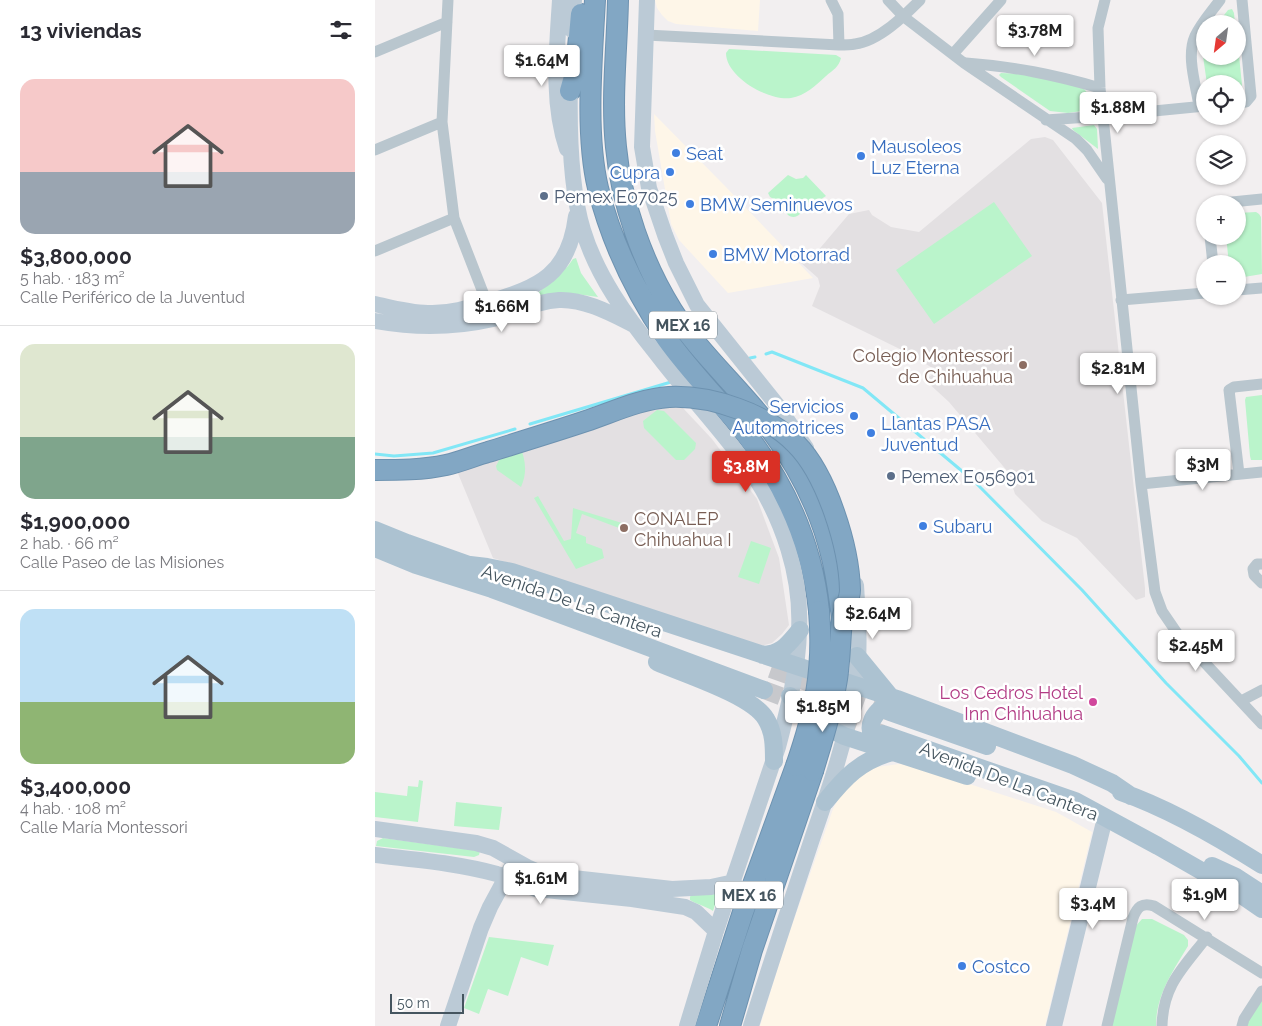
<!DOCTYPE html>
<html lang="es">
<meta charset="utf-8">
<style>
:root{--surface:#fff;--page:#f7f7f7;--text:#2b2b33;--muted:#7c7c81;--line:#e1e1e2;--accent:#d93025}
body{margin:0;font-family:Raleway,sans-serif;background:var(--page);color:var(--text);height:100vh;display:flex;flex-direction:column;font-size:19px;white-space:nowrap}
*{box-sizing:border-box;margin:0}
p{font-size:16px;color:var(--muted)}
.icon{flex:none;width:28px;height:28px;fill:none;stroke:currentColor;stroke-width:2;stroke-linecap:round;stroke-linejoin:round}
.map{position:relative;flex:1;overflow:hidden}
.sheet{display:flex;flex-direction:column;background:var(--surface);width:375px}
.sheet>*{flex:none}
.needle{width:32px;rotate:209deg}
.buttons{position:absolute;left:821px;top:15px;display:grid;gap:10px}
.buttons a{display:grid;place-items:center;width:50px;height:50px;border-radius:50%;background:var(--surface);box-shadow:0 1px 4px #0004;font-size:25px}
.scale{position:absolute;left:15px;bottom:12px;width:74px;box-sizing:border-box;padding-left:5px;border:2px solid #45555f;border-top:0;font-size:14px;line-height:18px;white-space:nowrap;color:#45555f;-webkit-text-stroke:4px #fff;paint-order:stroke}
.price{position:absolute;translate:-50% -42px;padding:0 11px;border-radius:5px;background:#fff;color:#222;font-size:16px;line-height:32px;filter:drop-shadow(0 1px 2px #0008)}
.price::after{content:'';position:absolute;left:50%;top:30px;width:15px;height:11px;margin-left:-8px;background:inherit;clip-path:polygon(0 0,100% 0,50% 100%)}
.price.current{background:var(--accent);color:#fff}
ul{padding:0;list-style:none}
li{display:grid;align-content:center;gap:10px;height:265px;padding:0 20px}
li+li{border-top:1px solid var(--line)}
li span{display:grid;place-items:center;height:155px;border-radius:15px;color:#555}
li>.icon{margin-inline-start:auto}
span .icon{width:90px;height:90px;fill:#fffc;stroke-width:1}
li b{font-size:21px}
h2{display:flex;justify-content:space-between;align-items:center;height:60px;padding:0 20px;font-size:21px}
main{display:flex;flex:1;min-height:0}
.map>svg:first-child{display:block}
</style>
<main>
<section class="sheet">
<h2>13 viviendas<svg class="icon" aria-label="filters" viewBox="0 0 24 24"><path d="M4 7h16M4 17h16"/><circle cx="9" cy="7" r="2"/><circle cx="15" cy="17" r="2"/></svg></h2>
<ul>
<li><span style="background:linear-gradient(#f6c9c9 60%,#9aa5b1 0)"><svg class="icon" aria-label="home" viewBox="0 0 24 24"><path d="M3 11l9-7 9 7M6 9v11h12V9"/></svg></span><div><b>$3,800,000</b><p>5 hab. · 183 m²</p><p>Calle Periférico de la Juventud</p></div></li>
<li><span style="background:linear-gradient(#dfe7d0 60%,#7fa58c 0)"><svg class="icon" aria-label="home" viewBox="0 0 24 24"><path d="M3 11l9-7 9 7M6 9v11h12V9"/></svg></span><div><b>$1,900,000</b><p>2 hab. · 66 m²</p><p>Calle Paseo de las Misiones</p></div></li>
<li><span style="background:linear-gradient(#bfe0f5 60%,#8fb573 0)"><svg class="icon" aria-label="home" viewBox="0 0 24 24"><path d="M3 11l9-7 9 7M6 9v11h12V9"/></svg></span><div><b>$3,400,000</b><p>4 hab. · 108 m²</p><p>Calle María Montessori</p></div></li>
</ul>
</section>
<div class="map">
<svg width="887" height="1026" viewBox="0 0 887 1026">
<rect width="100%" height="100%" fill="#f2eff0"/>
<path fill="#fef6e8" d="M280,0H385L383,31L301,24L293,21L287,15L282,8Z
M279,114L349,185L438,278L353,293L304,240L296,224L280,131Z
M524,764L536,765L681,812L717,832L670,1026H385L409,948L458,809L467,792L483,777L502,767Z"/>
<path fill="#e3e0e2" d="M670,137L678,140L727,203L770,588V597L761,600L702,538L667,521L640,494L633,472L574,402L550,380L562,371L535,354L437,306L445,286L443,278L426,263L435,260L474,214L494,210L497,215L516,227L544,232L656,139Z
M292,391L337,439L382,499L404,558L414,625L407,634L397,643L386,646L118,558L77,459Z"/>
<path fill="#baf4cb" d="M857,9L859,13L860,24H842L853,10Z
M830,40V56H862L863,45L867,85L865,91L863,92L862,84H832L827,49Z
M354,49L461,55L466,58C464,67 458,70 451,76C441,85 430,96 416,98C393,101 351,77 351,53Z
M626,73L669,75L709,89L715,96L716,108L714,110L693,113L675,111L626,77L624,75Z
M719,125L722,129L723,149L698,130L697,128Z
M413,175L421,179L428,178L431,175L451,196L443,201L429,203C428,221 410,222 408,204L395,197L393,193Z
M619,202L657,256L559,324L521,270Z
M881,212L884,214L886,217L887,274L863,278L862,264H854L851,236H862L863,213Z
M201,258L206,273L223,297L201,294L132,309L129,306L130,303L164,292L193,266L198,259Z
M887,395V460H876L875,456L870,400L871,397Z
M282,410L289,411L321,443L320,449L309,460H301L269,428L268,421Z
M132,445H145C150,460 153,471 146,487L122,470L121,466Z
M163,496L189,541L196,539L198,508L247,523L244,528L207,514L201,533L211,537V543L227,549L229,558L201,569L159,498Z
M376,541L396,548L384,584L363,577Z
M44,780L48,781L43,822L0,817V792L32,796L33,786L43,787Z
M81,802L127,807L124,830L79,826Z
M8,838L105,851L104,855L99,857L1,846L2,841Z
M344,893L338,911C331,906 323,905 315,900V897L316,895Z
M767,919H777L809,935L813,940V946C798,971 781,995 781,1026H736L760,927Z
M114,937L179,945L173,966L146,957L133,996L113,989L104,1014L89,1008Z
M887,995V1026H868Z"/>
<g fill="none" stroke-linecap="round" stroke-linejoin="round">
<path stroke="#82e7f6" stroke-width="3" d="M391,354L397,352L488,388L600,482L707,590L791,683L864,756L887,783
M375,358L380,357
M155,424L296,382
M0,454L19,456L58,453L140,429"/>
<path stroke="#c7c8cc" stroke-width="18" stroke-dasharray="18 9" stroke-linecap="butt" d="M396,669L515,712
M389,690L508,734"/>
<defs>
<path id="highway" d="M220,0C217,57 210,134 223,188C236,241 262,294 292,339C314,370 341,397 365,426C408,480 437,542 444,611
M243,0C242,49 236,99 241,147C246,202 268,264 297,310C322,350 357,381 386,417C419,458 445,507 457,558C462,578 464,598 467,617
M195,91L201,70L206,14
M331,1026L368,912L421,766
M355,1026L377,950L438,771"/>
</defs>
<use href="#highway" stroke="#6d92b0" stroke-width="22"/>
<path stroke="#b9c6ce" stroke-width="11" d="M73,0L67,122L79,218L114,308
M456,0L463,14L464,45
M513,0L529,17L589,63L701,139L712,150L732,179
M730,0L723,28L725,88L766,484L780,592L787,611L802,633L887,724
M271,35L464,45C470,45 475,45 480,44C504,41 529,16 545,0
M0,52L72,22
M578,54L626,0
M591,63C640,67 677,74 725,88
M862,104L871,102L876,96L867,0
M824,106C821,85 811,56 820,36C826,23 837,11 845,0
M671,120L728,116L830,106
M0,150L67,122
M837,204L887,199
M835,236L838,264
M0,251L79,218
M862,290L887,288
M746,300L830,293
M864,474L854,390L859,387L887,384
M766,484L887,472
M887,564H882L878,569L879,575L887,583
M866,701L887,690
M732,1026L758,918C762,907 767,902 779,906L887,973
M787,1026C788,985 808,968 832,937
M867,1026L869,1019L887,991"/>
<path stroke="#bbcad6" stroke-width="16" d="M185,0C182,49 176,102 192,149
M272,0L267,147L274,188L290,235L301,263L322,305L402,405L431,448
M197,30L199,0
M195,80C194,124 195,188 208,230C222,276 251,316 281,353C312,394 349,432 378,474C408,520 427,576 424,631C423,670 413,709 403,747L341,931L312,1026
M0,304C17,308 35,313 53,313C74,314 94,308 113,302C165,287 194,274 201,216
M0,321C39,328 79,328 118,319C141,314 160,301 184,300C209,299 235,313 257,324
M0,829L101,843L118,848L152,867L166,873L180,876L297,889L336,887L359,882
M0,855C41,860 82,863 122,874C135,877 147,885 161,889L257,899L310,907L321,912L341,931
M73,1026L106,928L115,907L136,868
M376,1026C396,962 417,899 438,836C455,787 472,737 480,687C486,654 483,618 481,585
M679,1026L728,826"/>
<path stroke="#acc2d1" stroke-width="18" d="M0,530L32,543L105,569
M0,548L41,565L117,589L389,690
M95,565L112,567L137,572L522,699L698,765L737,783L756,796
M388,655C407,654 413,644 425,630
M482,656L514,695
M282,662C309,674 377,695 391,719C399,732 399,746 399,761
M415,696L431,715L443,723L469,736L592,776
M515,712L612,746
M508,734L700,801L783,846L858,889L887,909
M506,748C485,727 499,709 522,700
M746,792C795,809 843,837 887,865
M450,802C470,777 485,761 517,752
M837,866L861,877L887,894"/>
<use href="#highway" stroke="#82a7c4" stroke-width="20"/>
<defs>
<path id="highway-bridge" d="M0,470C23,470 48,470 71,465C85,462 99,456 113,452C145,442 178,432 211,421C238,412 265,399 294,397C336,395 392,414 421,444C452,475 474,547 475,590C475,601 468,610 467,620C465,640 465,660 462,679C457,711 447,741 438,771
M421,766C440,711 449,670 444,611"/>
</defs>
<use href="#highway-bridge" stroke="#6d92b0" stroke-width="22" stroke-linecap="butt"/>
<use href="#highway-bridge" stroke="#82a7c4" stroke-width="20"/>
</g>
<g fill="#3f7fe0" stroke="#fff" stroke-width="2">
<circle cx="301" cy="153" r="5"/>
<circle cx="486" cy="156" r="5"/>
<circle cx="295" cy="172" r="5"/>
<circle cx="315" cy="204" r="5"/>
<circle cx="338" cy="254" r="5"/>
<circle cx="479" cy="416" r="5"/>
<circle cx="496" cy="433" r="5"/>
<circle cx="548" cy="526" r="5"/>
<circle cx="587" cy="966" r="5"/>
</g>
<g fill="#5c6f8a" stroke="#fff" stroke-width="2">
<circle cx="169" cy="196" r="5"/>
<circle cx="516" cy="476" r="5"/>
</g>
<g fill="#8d6e63" stroke="#fff" stroke-width="2">
<circle cx="648" cy="365" r="5"/>
<circle cx="249" cy="528" r="5"/>
</g>
<circle fill="#d1479c" stroke="#fff" stroke-width="2" cx="718" cy="702" r="5"/>
<g text-anchor="middle" dominant-baseline="central" stroke-width="5" stroke-linejoin="round" paint-order="stroke">
<g fill="#fff" stroke="#7d888f" stroke-width="1">
<rect x="274" y="311.5" width="68" height="27" rx="4"/>
<rect x="340" y="881.5" width="68" height="27" rx="4"/>
</g>
<g font-size="16" font-weight="bold" fill="#45555f">
<text x="308" y="325">MEX 16</text>
<text x="374" y="895">MEX 16</text>
</g>
<g font-size="18" fill="#366cbe" stroke="#fff" text-anchor="start">
<text x="496" y="146">Mausoleos<tspan x="496" dy="21">Luz Eterna</tspan></text>
<text x="311" y="153">Seat</text>
<text x="285" y="172" text-anchor="end">Cupra</text>
<text x="325" y="204">BMW Seminuevos</text>
<text x="348" y="254">BMW Motorrad</text>
<text x="469" y="406" text-anchor="end">Servicios<tspan x="469" dy="21">Automotrices</tspan></text>
<text x="506" y="423">Llantas PASA<tspan x="506" dy="21">Juventud</tspan></text>
<text x="558" y="526">Subaru</text>
<text x="597" y="966">Costco</text>
</g>
<g font-size="18" fill="#4e5e75" stroke="#fff" text-anchor="start">
<text x="179" y="196">Pemex E07025</text>
<text x="526" y="476">Pemex E056901</text>
</g>
<g font-size="18" fill="#785e54" stroke="#fff" text-anchor="end">
<text x="638" y="355">Colegio Montessori<tspan x="638" dy="21">de Chihuahua</tspan></text>
<text x="259" y="518" text-anchor="start">CONALEP<tspan x="259" dy="21">Chihuahua I</tspan></text>
</g>
<g font-size="18" fill="#45555f" stroke="#fff">
<text transform="translate(197 601) rotate(19)">Avenida De La Cantera</text>
<text transform="translate(634 781) rotate(21)">Avenida De La Cantera</text>
</g>
<g font-size="18" fill="#b23c85" stroke="#fff" text-anchor="end">
<text x="708" y="692">Los Cedros Hotel<tspan x="708" dy="21">Inn Chihuahua</tspan></text>
</g>
</g>
</svg>
<div class="buttons">
<a><svg class="needle" viewBox="-14 -14 28 28"><path d="M0-13l5 13h-10z" fill="#e53935"/><path d="M0 13l5-13h-10z" fill="#7c7c81"/></svg></a>
<a><svg class="icon" aria-label="locate" viewBox="0 0 24 24"><circle cx="12" cy="12" r="6"/><path d="M12 2v4M12 18v4M2 12h4M18 12h4"/></svg></a>
<a><svg class="icon" aria-label="layers" viewBox="0 0 24 24"><path d="M12 4l9 5-9 5-9-5zM3 14l9 5 9-5"/></svg></a>
<a>+</a>
<a>−</a>
</div>
<div class="scale">50 m</div>
<b class="price" style="left:660px;top:57px">$3.78M</b>
<b class="price" style="left:167px;top:87px">$1.64M</b>
<b class="price" style="left:743px;top:134px">$1.88M</b>
<b class="price" style="left:127px;top:333px">$1.66M</b>
<b class="price" style="left:743px;top:395px">$2.81M</b>
<b class="price" style="left:828px;top:491px">$3M</b>
<b class="price current" style="left:371px;top:493px">$3.8M</b>
<b class="price" style="left:498px;top:640px">$2.64M</b>
<b class="price" style="left:821px;top:672px">$2.45M</b>
<b class="price" style="left:448px;top:733px">$1.85M</b>
<b class="price" style="left:166px;top:905px">$1.61M</b>
<b class="price" style="left:830px;top:921px">$1.9M</b>
<b class="price" style="left:718px;top:930px">$3.4M</b>
</div>
</main>
